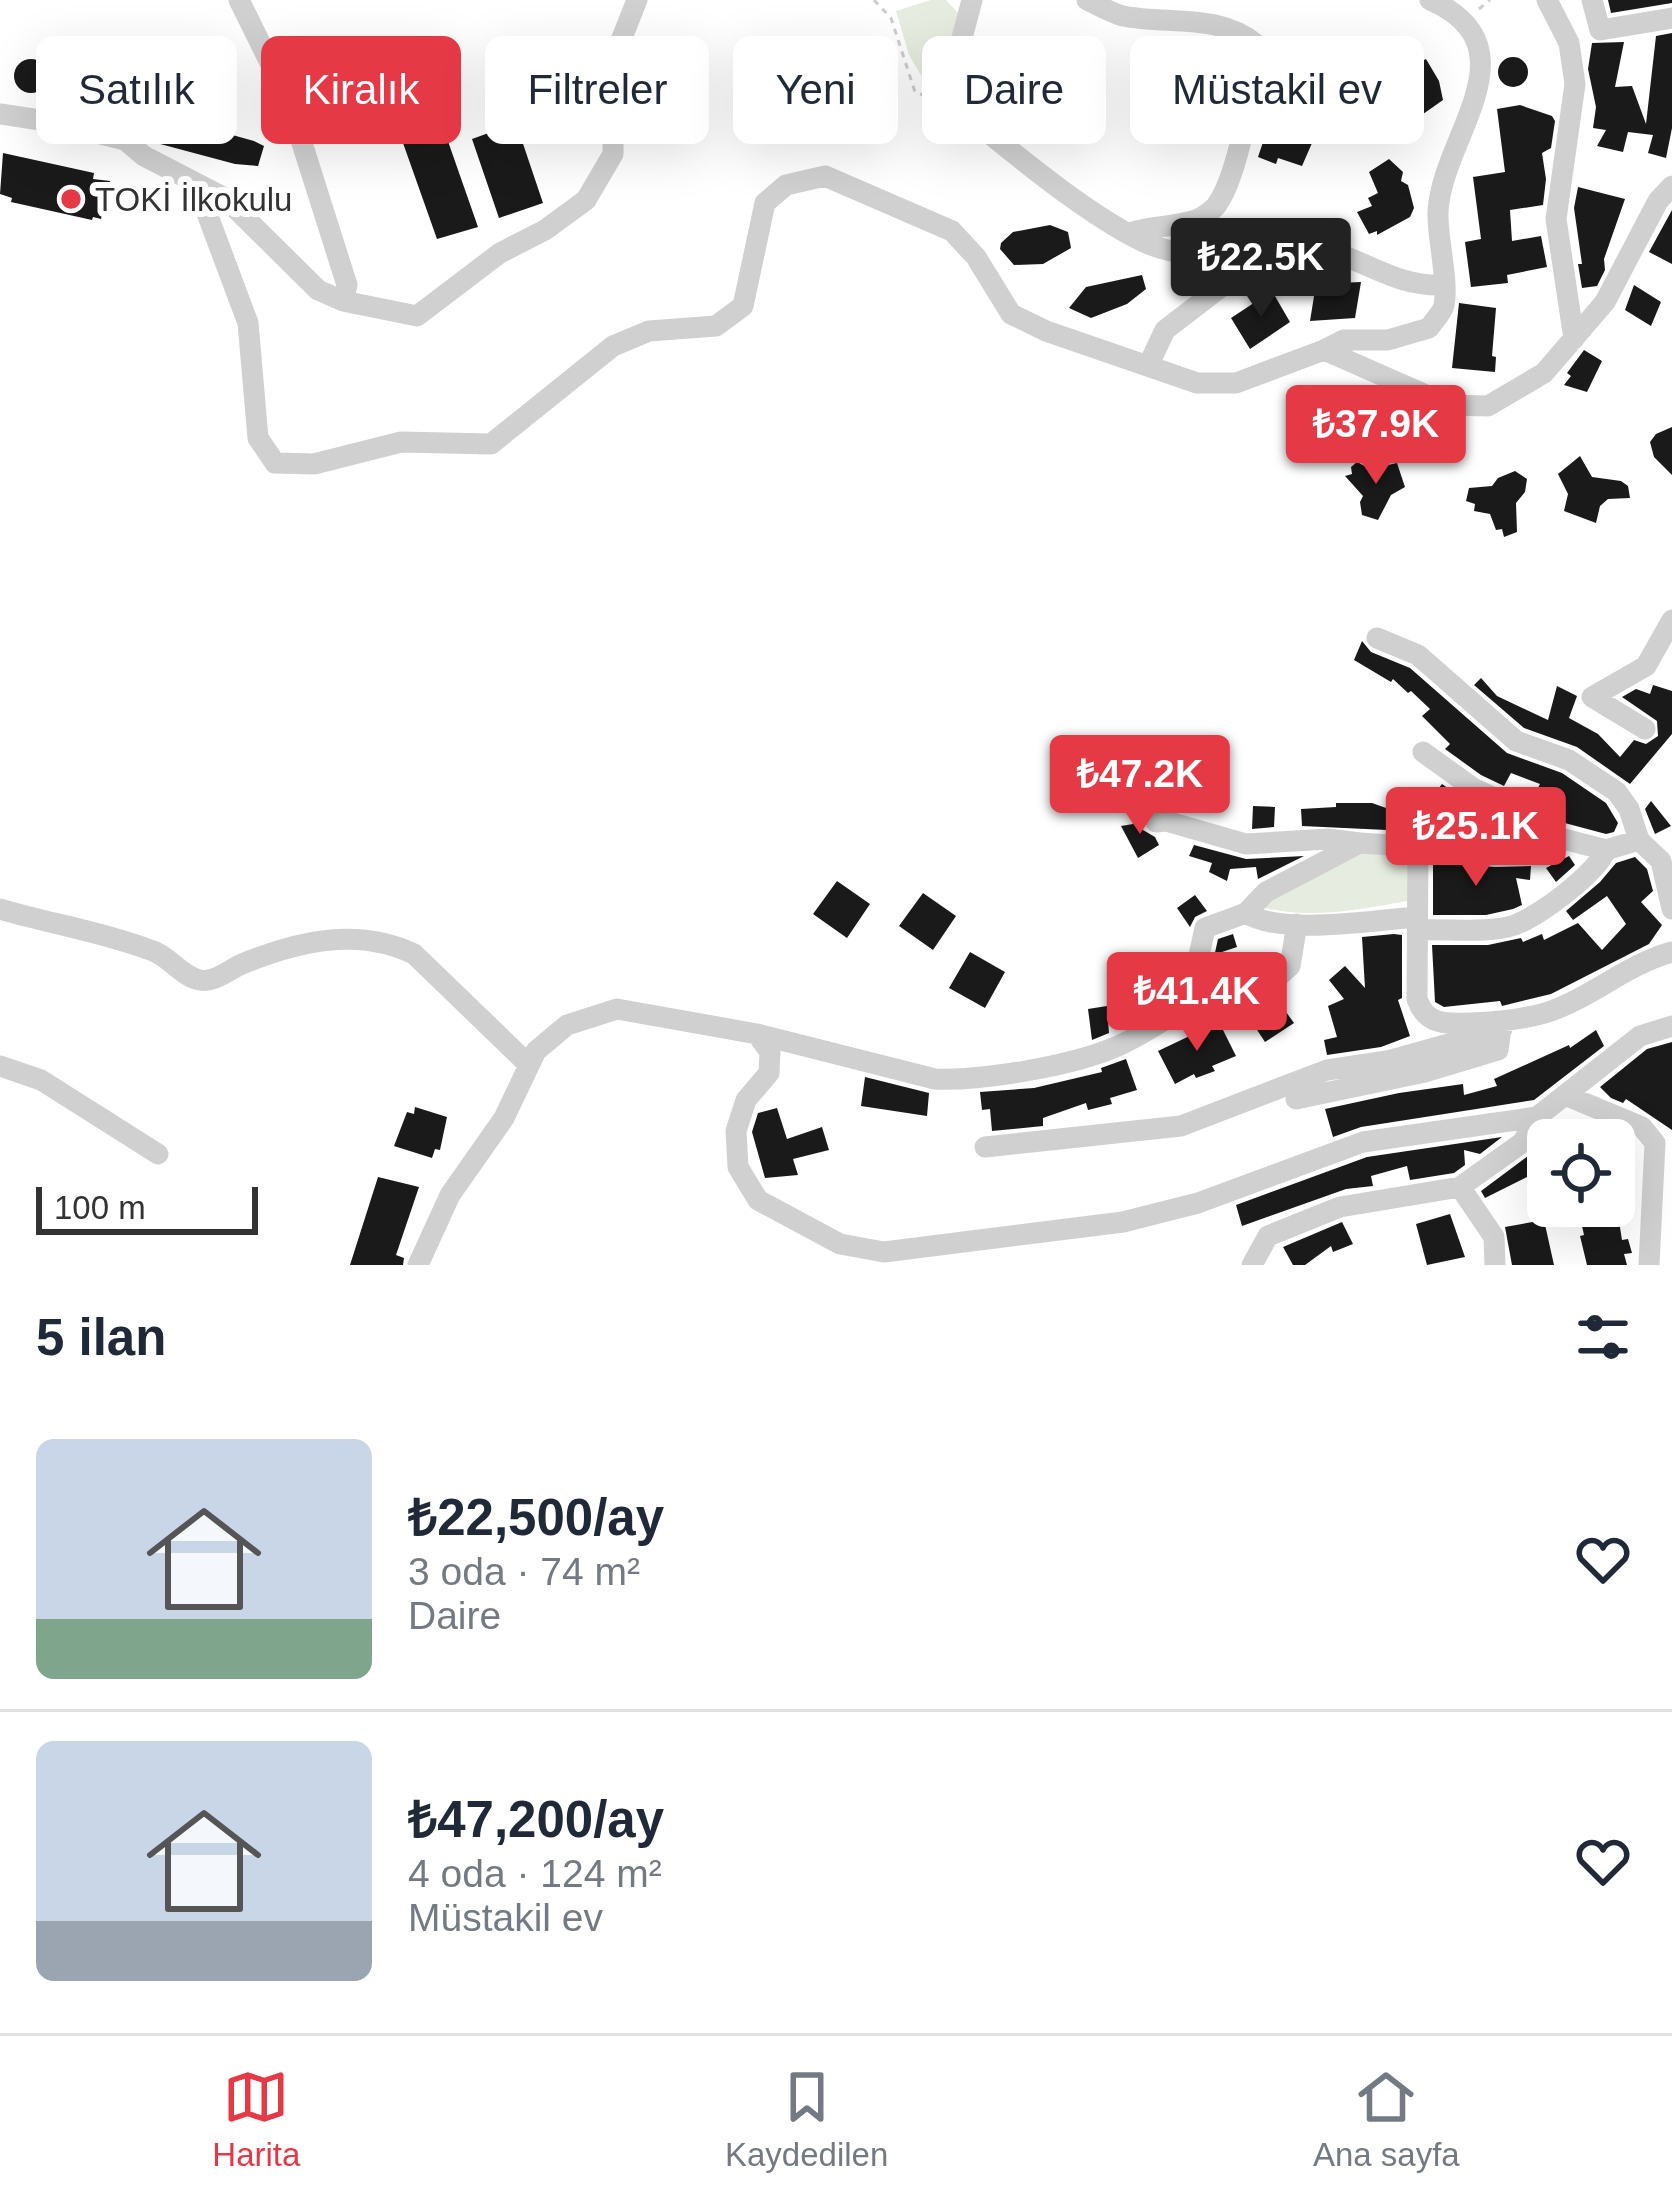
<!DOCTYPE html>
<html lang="tr">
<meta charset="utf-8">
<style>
:root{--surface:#fff;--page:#f2f2f3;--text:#1f2937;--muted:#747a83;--line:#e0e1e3;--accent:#e63946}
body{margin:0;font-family:Helvetica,sans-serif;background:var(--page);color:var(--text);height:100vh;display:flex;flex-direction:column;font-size:45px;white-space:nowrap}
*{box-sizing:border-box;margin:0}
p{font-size:39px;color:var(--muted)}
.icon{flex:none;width:66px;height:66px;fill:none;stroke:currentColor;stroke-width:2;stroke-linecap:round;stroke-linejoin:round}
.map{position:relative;height:1265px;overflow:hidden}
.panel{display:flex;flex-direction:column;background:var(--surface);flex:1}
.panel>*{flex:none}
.guide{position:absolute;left:36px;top:36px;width:1602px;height:108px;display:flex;gap:24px}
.buttons{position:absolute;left:1527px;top:1119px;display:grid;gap:24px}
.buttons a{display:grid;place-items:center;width:108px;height:108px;border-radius:18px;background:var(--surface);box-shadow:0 12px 48px #0002;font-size:60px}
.scale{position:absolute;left:36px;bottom:30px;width:222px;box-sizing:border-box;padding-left:12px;border:6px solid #333;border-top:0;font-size:33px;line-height:42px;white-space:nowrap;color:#333;-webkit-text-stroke:9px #fff;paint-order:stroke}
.price{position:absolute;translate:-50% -102px;padding:0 27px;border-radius:12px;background:var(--accent);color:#fff;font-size:39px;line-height:78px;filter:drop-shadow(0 3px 6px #0008)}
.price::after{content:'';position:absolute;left:50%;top:72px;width:36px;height:27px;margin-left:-18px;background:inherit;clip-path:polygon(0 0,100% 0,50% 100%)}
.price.selected{background:#222;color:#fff}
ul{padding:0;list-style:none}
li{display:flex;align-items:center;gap:36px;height:300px;padding:0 36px}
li+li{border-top:3px solid var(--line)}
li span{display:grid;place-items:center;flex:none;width:336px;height:240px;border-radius:18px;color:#555}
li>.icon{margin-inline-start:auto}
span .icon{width:144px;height:144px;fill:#fffc;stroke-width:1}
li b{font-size:51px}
h2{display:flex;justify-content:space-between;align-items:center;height:144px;padding:0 36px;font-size:51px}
.chip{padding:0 42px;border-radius:18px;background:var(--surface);box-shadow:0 12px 48px #0002;font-size:42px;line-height:108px}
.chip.selected{background:var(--accent);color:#fff}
.dock{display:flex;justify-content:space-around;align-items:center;height:168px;border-top:3px solid var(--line);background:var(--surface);font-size:33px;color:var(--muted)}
.dock a{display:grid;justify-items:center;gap:6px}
.dock .selected{color:var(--accent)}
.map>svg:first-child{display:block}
</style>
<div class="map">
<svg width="1672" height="1265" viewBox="0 0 1672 1265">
<rect width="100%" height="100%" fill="#fff"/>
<path fill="#e6ecdf" d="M931,0H946L958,13L951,90L928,87L909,55L896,11Z
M1370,850L1412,854L1413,900C1361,909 1309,921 1258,906Z"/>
<path fill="#1a1a1a" d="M1608,0H1672V3L1611,13Z
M1672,33V128L1666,158L1648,153L1653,135L1628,132L1623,152L1597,146L1606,130L1593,128L1596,107L1588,69L1592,43L1624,42L1615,87L1632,86L1646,124L1656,36Z
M1081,43L1100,55L1096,74L1071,128L1058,127L1043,118L1070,63L1065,59L1072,44Z
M1416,55L1420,62L1426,59L1439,81L1443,100L1416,119L1418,125L1407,129L1404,124L1399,128L1387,110L1402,100L1398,86L1405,80L1396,67Z
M1498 72a15 15 0 1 1 30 0a15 15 0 1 1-30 0Z
M14 76a17 17 0 1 1 34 0a17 17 0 1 1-34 0Z
M1282,85L1299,89L1298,96L1322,104L1319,127L1302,166L1278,158L1276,164L1258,157Z
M1520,105L1552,116L1555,121L1551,148L1542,153L1546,179L1543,205L1510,210L1512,241L1541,236L1547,267L1507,275L1508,283L1471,287L1465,242L1481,239L1473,177L1505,172L1497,109Z
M150,116L162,119L164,116L254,141L264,146L258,166L235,164L149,141L144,136Z
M516,123L543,203L499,218L472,139Z
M443,127L478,227L437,239L403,143Z
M3,153L94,173L93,179L110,181L101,219L93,217L92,220L11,202L12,198L0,194Z
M1389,159L1403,172L1401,181L1408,185L1414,208L1410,217L1377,235V231L1369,234L1357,212L1372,206L1368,198L1378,193L1369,172Z
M1578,187L1625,199L1604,259L1605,270L1597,286L1582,288L1578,264H1582L1574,208Z
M1672,210V264L1649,252Z
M1050,225L1068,232L1071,248L1043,264L1014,265L1000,249L1001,243L1013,232Z
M1142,275L1146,289L1127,304L1091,318L1069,308L1086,287Z
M1361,282L1355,318L1310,321L1316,284Z
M1634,285L1661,302L1651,326L1625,310Z
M1272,291L1290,322L1250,349L1231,318Z
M1459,303L1496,308L1492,356L1496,357L1495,372L1452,368Z
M1584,350L1602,361L1587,392L1564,385L1571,376L1567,373Z
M1672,427V475L1654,457L1650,442L1656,434Z
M1580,456L1592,477L1621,481L1628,486L1630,498L1608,499L1600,506L1596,523L1564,511L1568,494L1558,474Z
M1357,462L1370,469L1397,463L1405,487L1391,495L1378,520L1362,515L1360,502L1363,496L1345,476L1352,474L1351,467Z
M1515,471L1527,479L1525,492L1516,503L1517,532L1504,537L1502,529L1496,530L1490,514L1474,511L1475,504L1466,501L1469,488L1492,486L1498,478Z
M1362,641L1371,652L1410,668L1507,753L1562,773L1606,803L1618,823L1614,832L1606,834L1561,822L1532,799L1540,784L1511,773L1504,786L1481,775L1445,749L1450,744L1422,716L1430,709L1411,691L1408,693L1393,679L1391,682L1354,660Z
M1481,678L1497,696L1548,720L1557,686L1577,696L1569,718L1598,734L1620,757L1634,740L1646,744L1658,736L1657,721L1622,697L1636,689L1650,694L1653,685L1672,691V734L1630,784L1577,747L1524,728L1474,685Z
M1442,784L1466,801L1515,824L1530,836L1433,833L1411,819L1408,831L1302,826L1301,809L1336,807V803H1372L1403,814L1414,791L1428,802Z
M1651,801L1671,826L1655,834L1645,809Z
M1253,806L1275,807L1274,827L1252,829Z
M1144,814L1143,830L1155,837L1159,845L1138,858L1121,826L1133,824L1132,819Z
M1194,845L1246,859L1304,856L1258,879L1256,867L1230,869L1227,881L1209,872L1212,863L1189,856Z
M1569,856L1575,865L1556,882L1546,868Z
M1635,857L1647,869L1653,891L1641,902L1662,925L1649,944L1551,994L1502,1006L1500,1001L1444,1007L1435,1002L1432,945H1488L1521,938L1523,942L1542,934L1544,940L1578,923L1602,950L1626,924L1607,896L1573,920L1566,911L1600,882L1616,863Z
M1433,863L1495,867L1531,866L1530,880L1516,878L1522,905L1513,909L1486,915H1433Z
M837,881L870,904L847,938L813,914Z
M923,893L956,916L933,950L899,926Z
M1195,895L1207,911L1195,917L1190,927L1177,908Z
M1233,934L1237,947L1222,952L1234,978L1207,989L1218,939Z
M1394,934L1402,935V998L1398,1000L1410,1036L1381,1047L1327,1055L1324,1040L1337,1037L1328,1006L1344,999L1329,980L1345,966L1365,988L1362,937Z
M970,952L1005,972L985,1008L949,988Z
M1161,952L1177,953L1175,984L1145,983L1148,955Z
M1273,994L1294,1023L1265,1042L1242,1007Z
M1107,1006L1109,1033L1092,1040L1088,1009Z
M1219,1022L1236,1056L1212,1066L1215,1071L1196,1078L1194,1074L1175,1084L1158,1051Z
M1596,1030L1604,1046L1534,1100L1361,1127L1333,1137L1325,1109L1399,1093L1463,1084L1464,1095L1497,1086L1494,1079L1569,1045L1570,1048Z
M1672,1042V1130L1626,1099L1623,1103L1611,1098L1600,1087L1647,1049Z
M1126,1059L1137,1090L1110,1098L1112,1104L1088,1110L1086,1103L1043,1118V1126L992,1131L990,1109L982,1110L980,1092L1034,1088L1102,1072L1101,1068Z
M865,1077L929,1093L927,1116L861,1106Z
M415,1107L447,1117L440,1150L435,1149L432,1158L394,1146L407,1112L414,1114Z
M777,1108L787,1139L822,1127L829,1150L793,1159L798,1175L765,1178L752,1132L758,1113Z
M1502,1137L1480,1154L1464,1150L1465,1165L1454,1173L1410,1180L1407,1166L1371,1176L1373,1186L1346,1189L1242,1226L1236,1205L1367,1157Z
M1536,1150L1543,1169L1485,1198L1481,1191Z
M378,1177L419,1187L396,1255L404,1258L403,1265H350Z
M1450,1214L1465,1257L1427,1265L1416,1224Z
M1544,1220L1554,1265H1512L1505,1227Z
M1619,1221L1622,1240L1628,1239L1632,1253L1624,1254L1627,1265H1587L1580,1236L1584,1235L1582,1226Z
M1342,1222L1353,1244L1333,1252L1331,1246L1305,1265H1293L1283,1247Z"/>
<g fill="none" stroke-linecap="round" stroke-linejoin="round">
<path stroke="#cdcdcd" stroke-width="3" stroke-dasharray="6 6" stroke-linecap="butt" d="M874,0L891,18L915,92L941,102
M1479,9L1490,0"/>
<path stroke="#d0d0d0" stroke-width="21" d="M972,0L958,53L959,109C1011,151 1084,213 1144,242C1173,256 1215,257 1246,257L1251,264L1165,330L1148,366
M1087,0C1098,5 1111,13 1123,16C1168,25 1220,13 1257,45C1255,81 1238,174 1218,203C1215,209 1202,218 1196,220C1175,227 1151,226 1130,233
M1547,0L1569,43L1575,84L1556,219L1574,339
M1592,0L1600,30L1672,18
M0,114L53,122L125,140L144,156L225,198L318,290L343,301L347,285L288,99L239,0
M196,184L248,323L258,438L275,463L314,464L401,442L491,444L613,346L649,331L716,326L743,306L765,203L786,185L825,176L952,231L976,257L1011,314L1046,331L1197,383H1236L1324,350L1449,405L1488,406L1544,373L1605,302L1658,201L1672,186
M1249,260C1338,221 1369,288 1443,285
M343,301L417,316L500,253L545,230L586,200L613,154L614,58L637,0
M1324,350L1344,340H1388L1429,328C1433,322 1443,312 1444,305C1449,283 1437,237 1438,212C1441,138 1537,47 1430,0
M1377,638L1418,655L1516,741L1569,760L1617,792L1629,809L1639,840L1661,861L1672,909
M1645,729L1592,697L1646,666L1672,620
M1423,752L1473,788L1523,811L1556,837L1606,850
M1156,822L1166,821L1246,844L1328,839L1360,843
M1418,847L1417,999C1426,1025 1445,1024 1470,1023C1495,1022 1521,1020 1545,1013C1590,999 1627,964 1672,952
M0,909C51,924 103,932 153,951C170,957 182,977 200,980C214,983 229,970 242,964C298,941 358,927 414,954L529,1065
M1246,913C1279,935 1367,921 1407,918L1415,921L1420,930C1448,929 1481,933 1508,927C1534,921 1596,874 1606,850L1639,840
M1188,1006L1205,928L1246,913L1266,892L1360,843L1496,852L1539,851L1556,837
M757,1034L935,1079C982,1081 1070,1066 1113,1048C1139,1038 1164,1019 1188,1006L1200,1008L1280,975L1290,966L1297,924
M0,1066L41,1080L158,1154
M1565,1095L1642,1127L1655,1143L1649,1265
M1296,1099L1425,1072L1498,1050L1502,1021
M985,1147L1181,1126L1327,1070L1387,1061L1502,1029
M1460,1187L1494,1237L1495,1265
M418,1265L450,1195L504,1118L536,1051L567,1025L617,1009L757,1034L770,1052L769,1073L746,1100L736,1131L738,1167L758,1200L840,1244L884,1252L1123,1222L1198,1203L1363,1142L1537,1117L1640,1036L1672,1026
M1252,1265L1268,1236L1340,1207L1460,1187L1523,1142L1537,1117"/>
</g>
<circle fill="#e63946" stroke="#fff" stroke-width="4.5" cx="71" cy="199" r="12"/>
<g text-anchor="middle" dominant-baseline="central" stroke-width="12" stroke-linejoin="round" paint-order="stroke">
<g font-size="33" fill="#333" stroke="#fff" text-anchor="start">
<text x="95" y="199">TOKİ İlkokulu</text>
</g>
</g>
</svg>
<div class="buttons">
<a><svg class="icon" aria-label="locate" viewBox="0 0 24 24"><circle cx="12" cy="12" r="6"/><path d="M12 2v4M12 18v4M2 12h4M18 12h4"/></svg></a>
</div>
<div class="scale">100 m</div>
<b class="price selected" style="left:1261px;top:320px">₺22.5K</b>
<b class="price" style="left:1376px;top:487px">₺37.9K</b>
<b class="price" style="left:1140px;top:837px">₺47.2K</b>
<b class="price" style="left:1476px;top:889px">₺25.1K</b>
<b class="price" style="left:1197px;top:1054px">₺41.4K</b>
<div class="guide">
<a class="chip">Satılık</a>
<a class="chip selected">Kiralık</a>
<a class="chip">Filtreler</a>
<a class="chip">Yeni</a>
<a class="chip">Daire</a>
<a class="chip">Müstakil ev</a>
</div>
</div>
<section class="panel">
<h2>5 ilan<svg class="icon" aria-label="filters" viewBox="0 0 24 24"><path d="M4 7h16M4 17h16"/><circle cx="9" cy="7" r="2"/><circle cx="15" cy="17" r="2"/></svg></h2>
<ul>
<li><span style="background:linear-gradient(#c9d6e8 75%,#7fa58c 0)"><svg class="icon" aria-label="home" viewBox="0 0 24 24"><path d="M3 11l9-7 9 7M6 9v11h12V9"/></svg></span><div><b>₺22,500/ay</b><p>3 oda · 74 m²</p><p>Daire</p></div><svg class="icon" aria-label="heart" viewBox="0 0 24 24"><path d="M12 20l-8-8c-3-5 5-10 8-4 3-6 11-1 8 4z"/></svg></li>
<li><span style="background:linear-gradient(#c9d6e8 75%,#9aa5b1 0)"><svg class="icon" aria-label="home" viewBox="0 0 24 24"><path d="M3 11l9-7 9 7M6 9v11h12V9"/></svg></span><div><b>₺47,200/ay</b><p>4 oda · 124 m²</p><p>Müstakil ev</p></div><svg class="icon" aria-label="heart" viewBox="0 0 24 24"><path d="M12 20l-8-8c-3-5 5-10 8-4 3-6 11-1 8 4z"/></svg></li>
</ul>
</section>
<nav class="dock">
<a class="selected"><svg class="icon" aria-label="map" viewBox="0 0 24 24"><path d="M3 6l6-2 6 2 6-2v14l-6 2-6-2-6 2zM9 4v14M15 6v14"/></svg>Harita</a>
<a><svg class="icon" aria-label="saved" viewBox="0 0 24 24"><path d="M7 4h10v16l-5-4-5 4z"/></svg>Kaydedilen</a>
<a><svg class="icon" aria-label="home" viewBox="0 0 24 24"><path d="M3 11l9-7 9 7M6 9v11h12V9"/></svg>Ana sayfa</a>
</nav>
